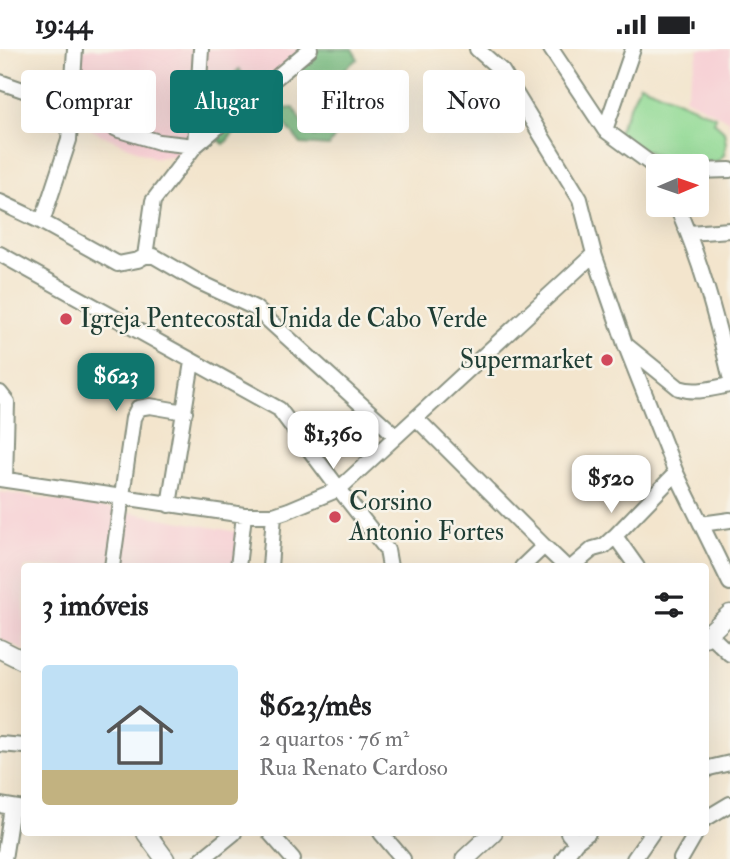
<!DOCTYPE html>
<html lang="pt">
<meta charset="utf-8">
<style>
:root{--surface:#fff;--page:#f6f6f6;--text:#202124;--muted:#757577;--line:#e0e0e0;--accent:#0f766e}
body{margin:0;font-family:"IM FELL Double Pica",serif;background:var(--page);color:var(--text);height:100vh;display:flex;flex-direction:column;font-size:26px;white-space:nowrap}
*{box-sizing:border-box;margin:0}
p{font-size:23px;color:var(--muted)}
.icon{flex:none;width:38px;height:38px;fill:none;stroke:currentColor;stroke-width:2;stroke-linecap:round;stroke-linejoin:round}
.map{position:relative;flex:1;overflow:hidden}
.panel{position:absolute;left:21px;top:514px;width:688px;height:273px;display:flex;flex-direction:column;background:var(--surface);border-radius:7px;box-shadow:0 7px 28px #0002}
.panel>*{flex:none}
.guide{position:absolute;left:21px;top:21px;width:690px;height:63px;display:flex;gap:14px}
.needle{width:46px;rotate:88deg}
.buttons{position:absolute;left:646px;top:105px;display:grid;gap:14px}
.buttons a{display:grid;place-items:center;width:63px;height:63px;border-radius:7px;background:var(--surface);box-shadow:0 7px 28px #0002;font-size:35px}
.price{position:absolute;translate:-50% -60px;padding:0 16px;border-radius:14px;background:#fff;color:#222;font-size:23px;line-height:46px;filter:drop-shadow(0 2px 4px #0008)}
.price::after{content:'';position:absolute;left:50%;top:42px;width:21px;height:16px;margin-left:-10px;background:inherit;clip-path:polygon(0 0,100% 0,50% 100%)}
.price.selected{background:var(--accent);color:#fff}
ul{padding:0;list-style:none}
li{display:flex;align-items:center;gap:21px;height:175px;padding:0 21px}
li+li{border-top:2px solid var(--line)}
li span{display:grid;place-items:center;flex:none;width:196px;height:140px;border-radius:7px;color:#555}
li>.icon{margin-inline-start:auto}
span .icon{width:84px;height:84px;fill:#fffc;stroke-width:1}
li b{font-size:30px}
h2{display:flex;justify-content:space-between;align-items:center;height:84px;padding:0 21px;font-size:30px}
.pill{padding:0 24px;border-radius:7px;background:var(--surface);box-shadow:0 7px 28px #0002;font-size:24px;line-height:63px}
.pill.selected{background:var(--accent);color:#fff}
.status{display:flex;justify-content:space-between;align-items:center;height:49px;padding:0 35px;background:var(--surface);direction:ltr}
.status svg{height:19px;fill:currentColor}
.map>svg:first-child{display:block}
</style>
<div class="status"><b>19:44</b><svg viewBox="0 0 49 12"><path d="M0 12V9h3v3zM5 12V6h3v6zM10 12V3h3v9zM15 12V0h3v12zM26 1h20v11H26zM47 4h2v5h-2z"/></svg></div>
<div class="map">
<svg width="730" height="810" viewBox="0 0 730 810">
<rect width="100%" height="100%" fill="#f7f3e8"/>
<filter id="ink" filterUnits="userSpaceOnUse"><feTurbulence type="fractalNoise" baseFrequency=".0143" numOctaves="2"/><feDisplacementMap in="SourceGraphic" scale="14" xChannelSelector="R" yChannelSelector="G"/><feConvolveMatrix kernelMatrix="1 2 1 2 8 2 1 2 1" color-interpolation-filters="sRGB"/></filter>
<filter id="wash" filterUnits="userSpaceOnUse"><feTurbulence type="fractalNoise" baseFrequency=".00686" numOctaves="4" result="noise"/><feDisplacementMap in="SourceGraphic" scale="28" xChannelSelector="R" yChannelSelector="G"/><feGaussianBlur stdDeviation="1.57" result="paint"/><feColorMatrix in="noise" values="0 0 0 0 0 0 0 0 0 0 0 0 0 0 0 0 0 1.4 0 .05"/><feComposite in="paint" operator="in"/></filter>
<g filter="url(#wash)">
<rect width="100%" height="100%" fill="#f3e5cd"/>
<path fill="#f7cfd4" d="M81,0H303L188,105L155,109L93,82L80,66Z
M699,0H730V81L728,71L685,49Z
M0,443L107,459L243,484L238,518H24V602L0,589Z"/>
<path fill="#92da95" stroke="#588c64" stroke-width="2" d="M640,35L715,67L714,73L724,82L726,95L724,106L718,112L710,113L676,116L616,87Z"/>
<path fill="#75ba7e" stroke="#4a7c59" stroke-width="2" d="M319,0H352L358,10C343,19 333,32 319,43L301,29V17Z
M239,20L251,37L241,47L247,69L224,95L209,82V69L203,55L204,36L224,45L227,32Z
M294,59L302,75L315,88L330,75L338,83L329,97L301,95L281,70L282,60Z"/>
</g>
<g filter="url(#ink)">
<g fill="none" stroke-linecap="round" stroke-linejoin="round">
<defs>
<path id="minor" d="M477,0L502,22L580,150L594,205L625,295L676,424L730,534
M551,0L605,81L658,120
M0,33L72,58L119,81L159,93L195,97L201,0
M605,81L633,0
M696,122L730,121
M0,153L42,173L118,215L138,211L145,207H154L197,232L255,259L396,387
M676,156C701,211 716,268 730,327
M42,173L69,91L75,0
M689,184L730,181
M0,205L279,360L339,440L387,501L390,518
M145,207L153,152L195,97L310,0
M626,296L679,339C696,345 713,339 730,336
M0,344L7,353L5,431
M416,369L544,497
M0,430L244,466H274L289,461L339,440L594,205
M169,456L192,313
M701,475L730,471
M112,518L133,369L138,359L150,357L185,363
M238,518L244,466
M270,518L274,466
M522,518L544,497L566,518
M572,518L593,500L604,497L615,487
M637,518L615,487L676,424
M709,585L730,605
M0,695L24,697
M705,722L709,719L730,714
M0,756L24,760
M705,770L730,755
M270,784L293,810
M381,784L403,810
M576,793L588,784
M4,810L12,758
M202,810L234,784
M563,810L576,793L568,784
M634,810L652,784
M681,810L696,784"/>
<path id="tertiary" d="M705,588L730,565
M0,600L24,612
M146,784L165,810
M465,810L493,784"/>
</defs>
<use href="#minor" stroke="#899180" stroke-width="18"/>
<use href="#tertiary" stroke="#899180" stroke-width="21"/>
<use href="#minor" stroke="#fff" stroke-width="14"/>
<use href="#tertiary" stroke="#fff" stroke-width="18"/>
</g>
</g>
<g fill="#d1495b" stroke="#f7f3e8" stroke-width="2.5">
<circle cx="66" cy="270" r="7"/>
<circle cx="607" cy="311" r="7"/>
<circle cx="335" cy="468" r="7"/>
</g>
<g text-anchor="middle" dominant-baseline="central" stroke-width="5" stroke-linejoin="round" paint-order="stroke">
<g font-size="26" fill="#1f3d34" stroke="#f7f3e8" text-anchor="start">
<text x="80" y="270">Igreja Pentecostal Unida de Cabo Verde</text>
<text x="593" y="311" text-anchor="end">Supermarket</text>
<text x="349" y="453">Corsino<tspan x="349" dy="30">Antonio Fortes</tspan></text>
</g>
</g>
</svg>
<div class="buttons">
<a><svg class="needle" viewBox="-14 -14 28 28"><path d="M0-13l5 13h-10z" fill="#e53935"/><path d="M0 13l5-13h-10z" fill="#757577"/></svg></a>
</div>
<b class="price selected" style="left:116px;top:364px">$623</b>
<b class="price" style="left:333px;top:422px">$1,360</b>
<b class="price" style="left:611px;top:466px">$520</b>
<div class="guide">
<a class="pill">Comprar</a>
<a class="pill selected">Alugar</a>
<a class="pill">Filtros</a>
<a class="pill">Novo</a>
</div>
<section class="panel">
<h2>3 imóveis<svg class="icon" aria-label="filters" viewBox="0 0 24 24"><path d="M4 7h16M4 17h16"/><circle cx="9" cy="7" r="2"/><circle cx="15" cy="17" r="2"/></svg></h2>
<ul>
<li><span style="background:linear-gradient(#bfe0f5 75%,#c2b280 0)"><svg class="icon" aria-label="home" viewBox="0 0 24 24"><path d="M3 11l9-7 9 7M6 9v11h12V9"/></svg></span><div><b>$623/mês</b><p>2 quartos · 76 m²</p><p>Rua Renato Cardoso</p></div></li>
</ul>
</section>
</div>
